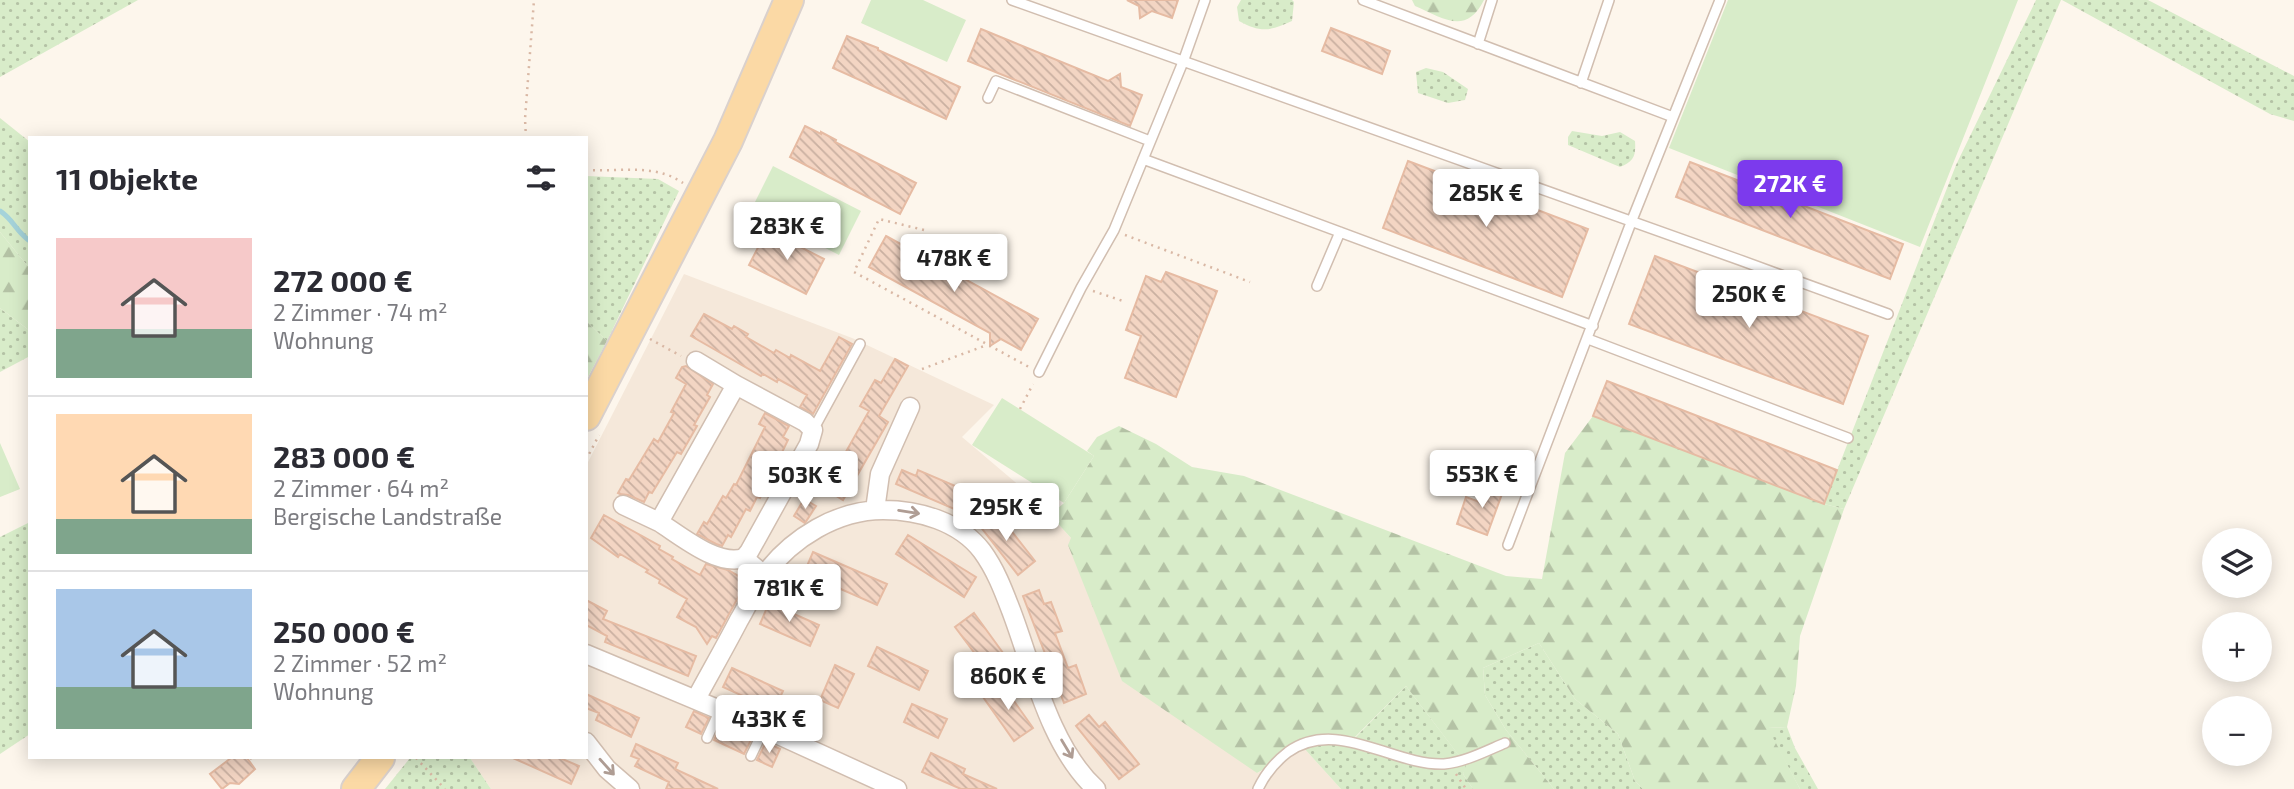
<!DOCTYPE html>
<html lang="de">
<meta charset="utf-8">
<style>
:root{--surface:#fff;--page:#f2f2f3;--text:#2b2b33;--muted:#7c7c81;--line:#e1e1e2;--accent:#7c3aed}
body{margin:0;font-family:"Exo 2",sans-serif;background:var(--page);color:var(--text);height:100vh;display:flex;flex-direction:column;font-size:26px;white-space:nowrap}
*{box-sizing:border-box;margin:0}
p{font-size:23px;color:var(--muted)}
.icon{flex:none;width:38px;height:38px;fill:none;stroke:currentColor;stroke-width:2;stroke-linecap:round;stroke-linejoin:round}
.map{position:relative;flex:1;overflow:hidden}
.panel{position:absolute;left:28px;top:136px;width:560px;height:623px;display:flex;flex-direction:column;background:var(--surface);border-radius:0px;box-shadow:0 4px 18px #0003}
.panel>*{flex:none}
.controls{position:absolute;left:2202px;top:528px;display:grid;gap:14px}
.controls a{display:grid;place-items:center;width:70px;height:70px;border-radius:50%;background:var(--surface);box-shadow:0 4px 18px #0003;font-size:35px}
.price{position:absolute;translate:-50% -60px;padding:0 16px;border-radius:7px;background:#fff;color:#222;font-size:23px;line-height:46px;filter:drop-shadow(0 2px 4px #0008)}
.price::after{content:'';position:absolute;left:50%;top:42px;width:21px;height:16px;margin-left:-10px;background:inherit;clip-path:polygon(0 0,100% 0,50% 100%)}
.price.on{background:var(--accent);color:#fff}
ul{padding:0;list-style:none}
li{display:flex;align-items:center;gap:21px;height:175px;padding:0 28px}
li+li{border-top:2px solid var(--line)}
li span{display:grid;place-items:center;flex:none;width:196px;height:140px;border-radius:0px;color:#555}
li>.icon{margin-inline-start:auto}
span .icon{width:84px;height:84px;fill:#fffc;stroke-width:1}
li b{font-size:30px}
h2{display:flex;justify-content:space-between;align-items:center;height:84px;padding:0 28px;font-size:30px}
.map>svg:first-child{display:block}
</style>
<div class="map">
<svg width="2294" height="789" viewBox="0 0 2294 789">
<defs>
<pattern id="grass-dots" width="8" height="8" patternUnits="userSpaceOnUse" patternTransform="scale(1.75)"><rect width="8" height="8" fill="#d8ecc9"/><path d="M2 2h.1M6 6h.1" fill="none" stroke="#b4c2a5" stroke-width="1.8" stroke-linecap="round"/></pattern>
<pattern id="forest-firs" width="22" height="20" patternUnits="userSpaceOnUse" patternTransform="scale(1.75)"><rect width="22" height="20" fill="#d8ecc9"/><path d="M5 1l3.5 6h-7zM16 11l3.5 6h-7z" fill="#b4c2a5"/></pattern>
<pattern id="building-back-hatch" width="6" height="6" patternUnits="userSpaceOnUse" patternTransform="scale(1.75)"><rect width="6" height="6" fill="#f3d5c3"/><path d="M-1 5l2 2M0 0l6 6M5-1l2 2" fill="none" stroke="#cab0a1"/></pattern>
</defs>
<rect width="100%" height="100%" fill="#fdf6ec"/>
<path fill="#f5e8da" d="M684,274L852,338L994,405L962,437L1035,499L1071,538L1257,773L1270,767L1302,746L1341,789H491L470,758H586V466Z"/>
<path fill="url(#grass-dots)" d="M0,0H138L0,77Z
M1241,0H1292L1294,2L1292,21C1270,31 1261,33 1239,21L1237,7Z
M2036,0H2061L1844,509L1824,504L1956,165Z
M2062,0H2148L2294,76V121L2270,114Z
M1426,68L1443,72L1468,89L1465,100L1448,103L1418,93L1416,72Z
M0,118L30,142V269L0,232Z
M1572,131L1602,136L1620,132L1635,141C1636,156 1634,161 1620,167L1568,145V137Z
M586,176L658,179L679,191L607,341L586,321Z
M0,308L30,331V356L0,372Z
M28,523L30,734L0,754V537Z
M1539,643L1575,699L1618,734L1635,781L1643,789H1554L1506,730L1485,695L1483,668Z
M1406,686L1467,766L1463,774L1473,789H1341L1302,746L1353,740Z
M1787,727L1795,748L1818,789H1800L1767,728Z
M410,758H470L491,789H385Z"/>
<path fill="url(#forest-firs)" d="M1412,0H1484C1466,36 1443,18 1415,6Z
M0,232L30,269V331L0,308Z
M586,321L607,341L586,381Z
M1593,416L1824,504L1844,509L1800,636L1796,686L1787,727L1768,728L1800,789H1643L1635,781L1618,734L1575,699L1539,643L1483,668L1485,695L1506,730L1554,789H1473L1463,774L1466,765L1406,686L1353,739L1321,738L1257,773L1122,681L1068,545L1071,538L1050,515L1064,503L1094,456L1087,451L1097,437L1119,426L1156,444L1192,467L1244,476L1506,576L1542,579L1565,453Z"/>
<path fill="#d8ecc9" d="M871,0H923L966,20L947,62L861,23Z
M1728,0H2018L1920,247L1669,148Z
M773,166L861,211L839,255L751,210Z
M1002,398L1094,456L1064,503L972,445Z
M0,443L20,489L0,497Z"/>
<g fill="none" stroke-linecap="round" stroke-linejoin="round">
<path stroke="#a5d3da" stroke-width="5" d="M0,211C13,219 17,233 30,241"/>
</g>
<path fill="url(#building-back-hatch)" stroke="#e6bba3" stroke-width="2" d="M1127,0H1178L1172,18L1152,11L1140,18L1139,6Z
M1331,28L1390,51L1382,74L1322,51Z
M981,29L1108,81L1120,74L1121,87L1142,95L1130,126L968,61Z
M847,36L878,48V50L960,87L946,119L833,68Z
M805,126L821,134V132L836,140L835,142L916,183L900,214L790,157Z
M1408,161L1588,229L1562,297L1383,228Z
M1690,162L1903,244L1890,279L1676,197Z
M767,230L824,259L806,294L749,265Z
M886,236L1038,319L1021,350L1001,339L990,346V333L869,267Z
M1655,256L1868,336L1843,404L1629,324Z
M1166,272L1217,291L1176,397L1125,378L1141,336L1126,330L1146,276L1161,282Z
M704,314L732,329L734,326L748,334L746,337L774,353L776,350L790,358L791,355L820,371L839,337L852,344L813,414L800,407L807,395L778,379L777,382L763,374L761,376L691,336Z
M895,359L908,366L879,416L888,422L843,500L825,489L869,411L860,406L875,380L881,383Z
M686,366L713,384L707,395L710,397L694,425L697,426L681,454L677,452L652,493L649,492L644,502L628,495L620,494L618,493L626,479L629,480L654,439L658,442L674,413L671,412L686,384L676,378L682,367Z
M1607,381L1837,470L1824,504L1593,416Z
M765,413L789,426L783,437L788,440L760,498L757,497L750,511L746,509L731,537L728,535L722,546L716,544L697,534L704,522L707,524L723,496L726,498L734,484L736,485L765,427L759,424Z
M902,470L916,476L918,470L967,491L959,511L896,484Z
M1496,479L1506,483L1487,535L1457,524L1466,497L1485,504Z
M804,499L816,506L805,523L794,516Z
M987,512L997,523L1002,519L1035,561L1018,575L976,521Z
M604,515L660,546L659,549L673,557L672,559L700,575L706,564L728,570L747,581L716,638L712,636L707,644L696,627L677,617L687,599L659,583L660,580L646,572L648,570L620,554L618,557L591,538Z
M908,535L976,577L964,597L896,554Z
M813,552L887,584L877,605L804,573Z
M1039,590L1044,604L1051,602L1062,631L1055,633L1068,668L1076,665L1086,694L1064,703L1023,596Z
M586,600L607,611L603,619L696,656L688,676L605,642L607,636L586,625Z
M769,603L819,625L810,646L760,624Z
M974,613L1006,657L988,671L955,627Z
M877,647L928,671L919,690L868,666Z
M835,665L854,674L838,708L820,700Z
M732,668L783,691L774,710L723,687Z
M1002,684L1033,728L1014,741L983,697Z
M586,694L639,718L631,737L596,720L599,713L586,708Z
M912,704L947,719L938,738L904,722Z
M694,711L709,718L701,734L686,727Z
M1089,715L1099,727L1105,722L1139,764L1119,779L1076,726Z
M722,723L753,736L744,754L714,740Z
M766,742L780,749L772,767L757,760Z
M636,744L678,763L675,769L718,789H666L669,782L635,766L639,759L631,756Z
M931,753L965,769L963,774L997,789H961L922,772Z
M231,758H247L255,769L239,784L230,783L222,789L210,774Z
M513,758H560L579,766L571,784Z"/>
<g fill="none" stroke-linecap="round" stroke-linejoin="round">
<defs>
<path id="lane" d="M1012,0C1304,106 1597,207 1888,314
M1363,0L1673,117
M1478,44L1492,0
M1581,83L1609,0
M988,98L996,81L1150,141
M1143,159L1593,326
M1317,286L1340,232
M1588,339L1848,438
M1039,372L1081,288L1114,230L1183,62L1205,0
M813,430L860,344
M1508,545L1632,220L1720,0
M707,738L720,710
M751,756L764,729
M1258,789C1265,774 1275,762 1288,752C1337,717 1393,766 1444,764C1465,762 1486,751 1505,743"/>
<path id="street" d="M696,361L736,385
M623,505L659,522
M875,510L880,474L910,407
M744,558L749,552L809,444L813,430L805,422L736,385L659,522C681,536 718,567 744,558L764,575
M586,654L770,731L897,789
M696,699C710,673 725,647 739,620C748,605 755,588 765,574C792,538 837,510 883,510C918,510 959,521 982,551C996,570 1004,592 1012,613C1033,669 1050,747 1096,789
M586,742L607,769L630,789"/>
<path id="primary" d="M586,416L728,141L789,0
M356,789L380,758"/>
</defs>
<use href="#lane" stroke="#d1beb0" stroke-width="12"/>
<use href="#street" stroke="#d1beb0" stroke-width="21"/>
<use href="#primary" stroke="#dad1cd" stroke-width="32"/>
<path stroke="#d9b8a5" stroke-width="2.5" stroke-dasharray="2 5" stroke-linecap="butt" d="M526,138L525,119L534,0
M586,170C620,172 654,163 683,183
M924,230L879,219L854,272L1029,367
M1125,235L1250,282
M1093,291L1126,302
M650,339L681,356
M922,369L987,345
M1020,409L1033,384
M586,460L599,435
M416,758L445,789
M250,759L251,758
M1456,774L1466,789"/>
<use href="#lane" stroke="#fff" stroke-width="9"/>
<use href="#street" stroke="#fff" stroke-width="18"/>
<use href="#primary" stroke="#fbd9a5" stroke-width="28"/>
</g>
<defs><path id="oneway-shaft" d="M-6 0H5M1.5-3L5.5 0L1.5 3" fill="none" stroke-width="1.6" stroke-linecap="round" stroke-linejoin="round" transform="scale(1.75)"/></defs>
<g stroke="#af9d94">
<use href="#oneway-shaft" transform="translate(909 512) rotate(9)"/>
<use href="#oneway-shaft" transform="translate(1067 749) rotate(59)"/>
<use href="#oneway-shaft" transform="translate(607 767) rotate(48)"/>
</g>
</svg>
<div class="controls">
<a><svg class="icon" aria-label="layers" viewBox="0 0 24 24"><path d="M12 4l9 5-9 5-9-5zM3 14l9 5 9-5"/></svg></a>
<a>+</a>
<a>−</a>
</div>
<b class="price on" style="left:1790px;top:220px">272K €</b>
<b class="price" style="left:1486px;top:229px">285K €</b>
<b class="price" style="left:787px;top:262px">283K €</b>
<b class="price" style="left:954px;top:294px">478K €</b>
<b class="price" style="left:1749px;top:330px">250K €</b>
<b class="price" style="left:1482px;top:510px">553K €</b>
<b class="price" style="left:805px;top:511px">503K €</b>
<b class="price" style="left:1006px;top:543px">295K €</b>
<b class="price" style="left:789px;top:624px">781K €</b>
<b class="price" style="left:1008px;top:712px">860K €</b>
<b class="price" style="left:769px;top:755px">433K €</b>
<section class="panel">
<h2>11 Objekte<svg class="icon" aria-label="filters" viewBox="0 0 24 24"><path d="M4 7h16M4 17h16"/><circle cx="9" cy="7" r="2"/><circle cx="15" cy="17" r="2"/></svg></h2>
<ul>
<li><span style="background:linear-gradient(#f6c9c9 65%,#7fa58c 0)"><svg class="icon" aria-label="home" viewBox="0 0 24 24"><path d="M3 11l9-7 9 7M6 9v11h12V9"/></svg></span><div><b>272 000 €</b><p>2 Zimmer · 74 m²</p><p>Wohnung</p></div></li>
<li><span style="background:linear-gradient(#ffd9b3 75%,#7fa58c 0)"><svg class="icon" aria-label="home" viewBox="0 0 24 24"><path d="M3 11l9-7 9 7M6 9v11h12V9"/></svg></span><div><b>283 000 €</b><p>2 Zimmer · 64 m²</p><p>Bergische Landstraße</p></div></li>
<li><span style="background:linear-gradient(#a9c7e8 70%,#7fa58c 0)"><svg class="icon" aria-label="home" viewBox="0 0 24 24"><path d="M3 11l9-7 9 7M6 9v11h12V9"/></svg></span><div><b>250 000 €</b><p>2 Zimmer · 52 m²</p><p>Wohnung</p></div></li>
</ul>
</section>
</div>
